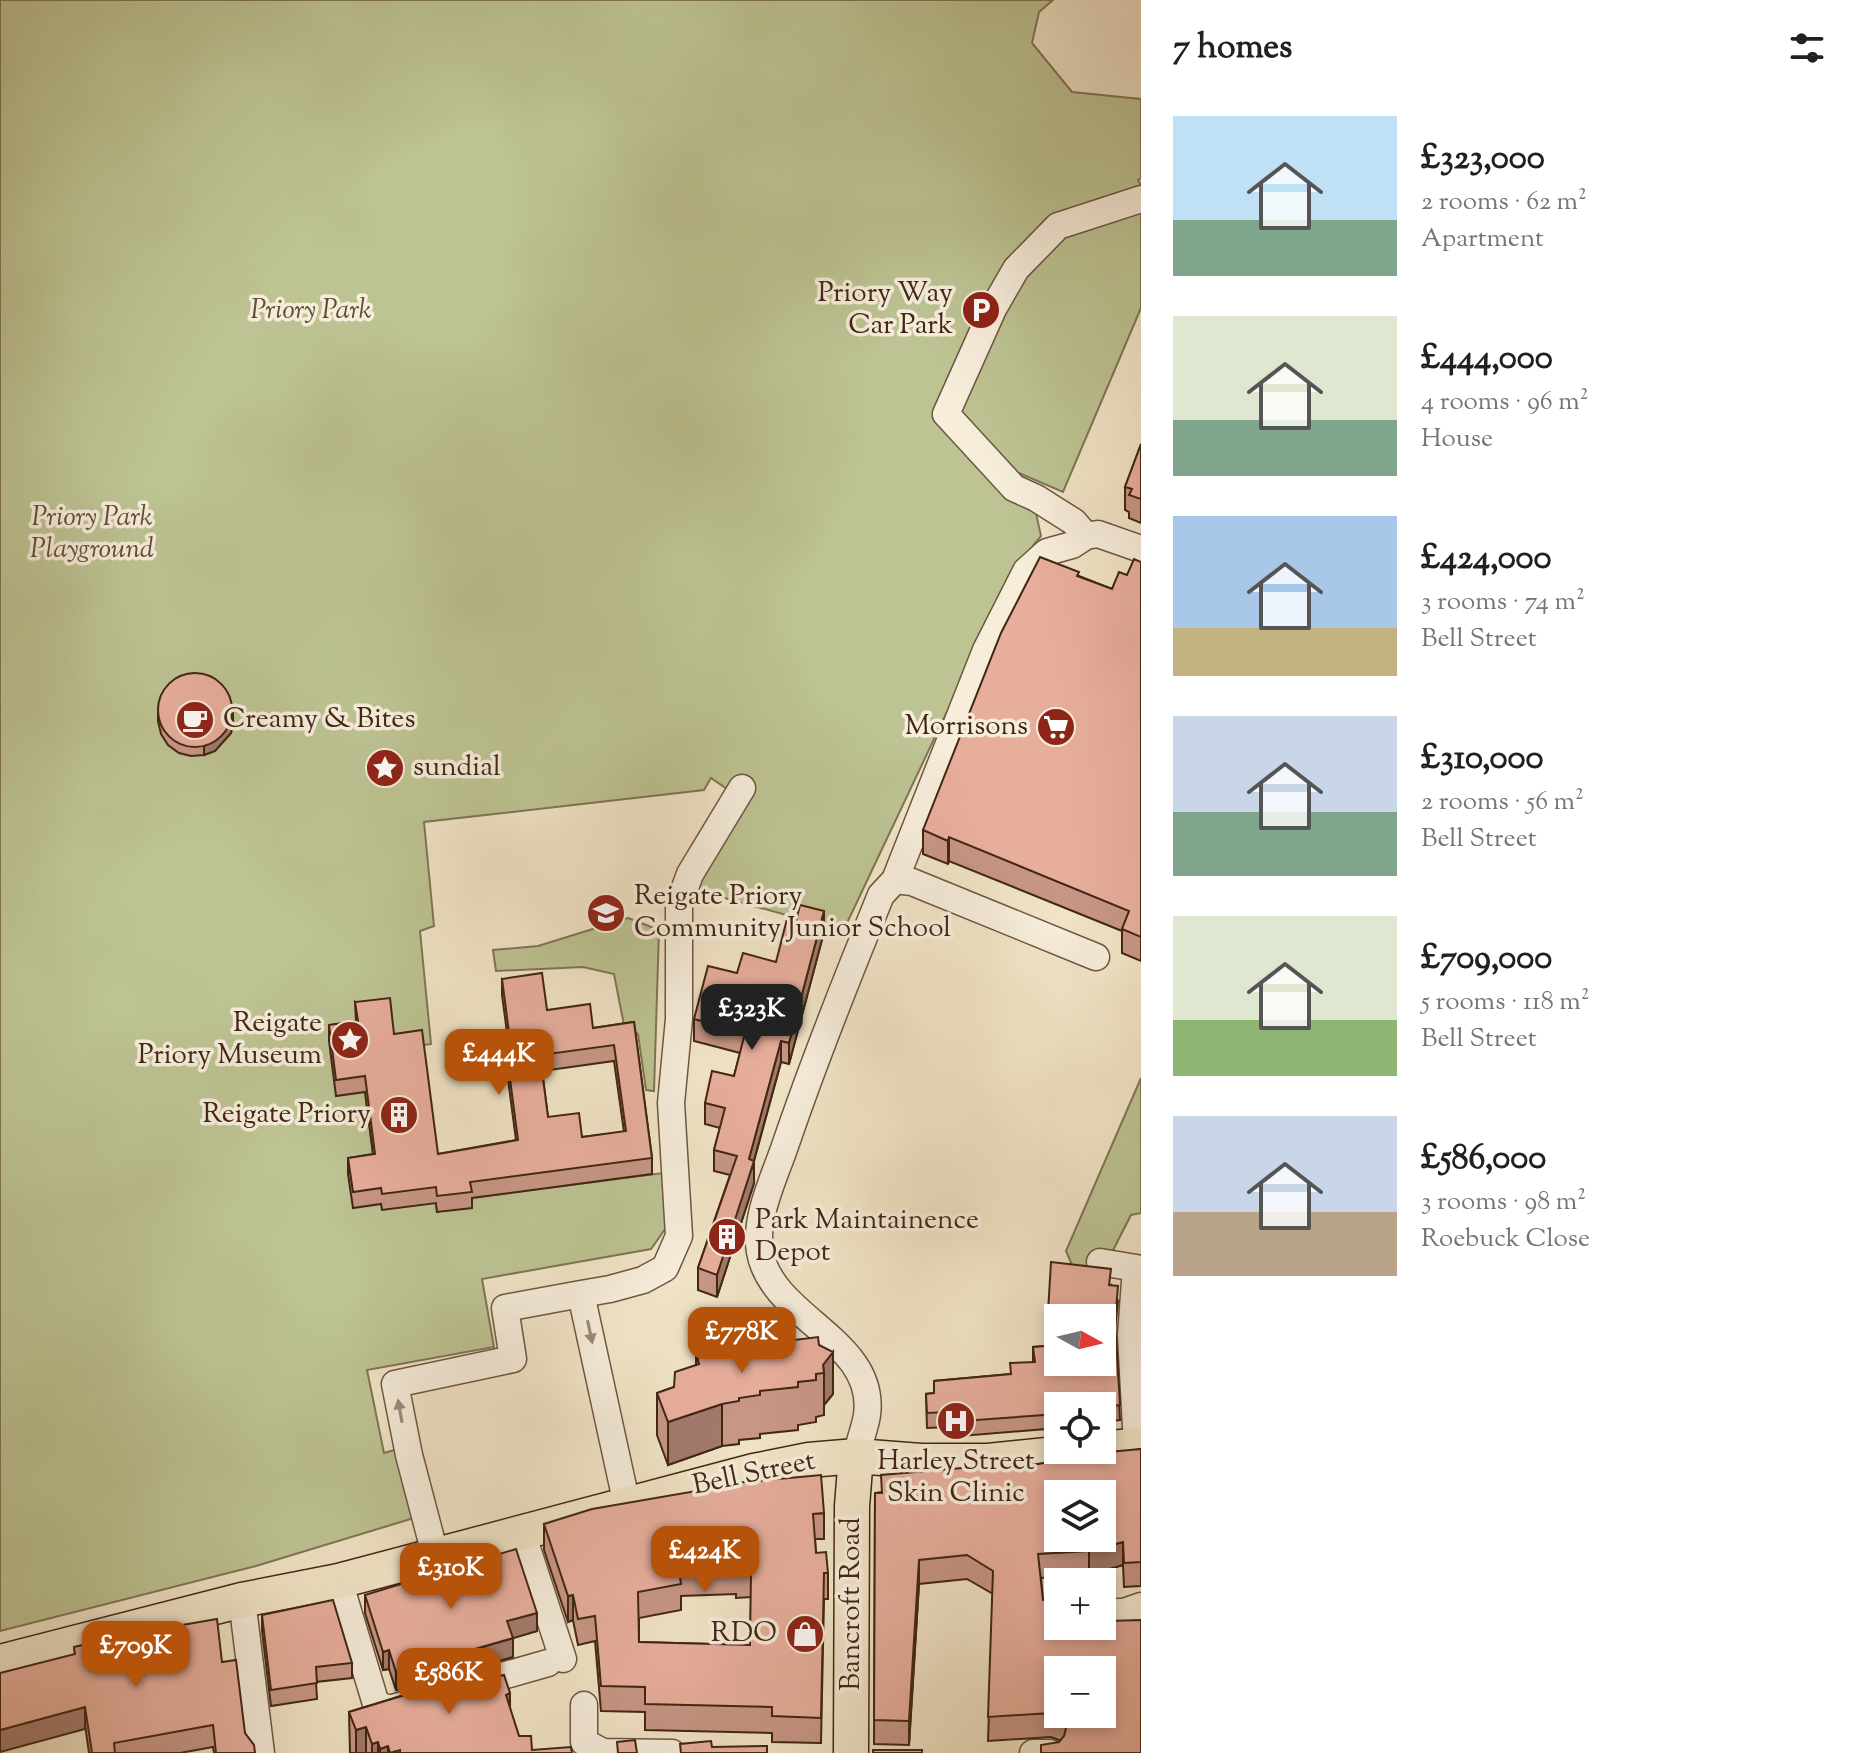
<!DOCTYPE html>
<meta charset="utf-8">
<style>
:root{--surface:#fff;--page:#f6f6f6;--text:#202124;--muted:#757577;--accent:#b45309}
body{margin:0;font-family:"Sorts Mill Goudy",serif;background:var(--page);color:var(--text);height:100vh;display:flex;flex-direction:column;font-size:30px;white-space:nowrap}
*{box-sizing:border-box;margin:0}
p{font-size:26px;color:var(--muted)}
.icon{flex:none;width:44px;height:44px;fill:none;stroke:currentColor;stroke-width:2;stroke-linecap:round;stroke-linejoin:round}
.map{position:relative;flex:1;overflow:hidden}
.drawer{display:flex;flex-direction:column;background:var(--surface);width:720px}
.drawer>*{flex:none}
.needle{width:52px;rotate:98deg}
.controls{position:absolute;left:1044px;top:1304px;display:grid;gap:16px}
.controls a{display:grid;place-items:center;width:72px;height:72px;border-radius:0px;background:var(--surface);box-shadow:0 4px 12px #0003;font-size:40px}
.price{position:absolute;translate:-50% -68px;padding:0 18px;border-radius:16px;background:var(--accent);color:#fff;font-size:26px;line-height:52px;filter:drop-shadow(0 2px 4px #0008)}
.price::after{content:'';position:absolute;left:50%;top:48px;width:24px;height:18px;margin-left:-12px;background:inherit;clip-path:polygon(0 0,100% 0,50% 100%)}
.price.current{background:#222;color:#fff}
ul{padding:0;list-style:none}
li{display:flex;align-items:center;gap:24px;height:200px;padding:0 32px}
li span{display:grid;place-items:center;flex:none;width:224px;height:160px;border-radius:0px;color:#555}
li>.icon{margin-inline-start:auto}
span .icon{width:96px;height:96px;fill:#fffc;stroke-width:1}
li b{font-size:34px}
h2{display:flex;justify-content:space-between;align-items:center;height:96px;padding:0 32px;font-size:34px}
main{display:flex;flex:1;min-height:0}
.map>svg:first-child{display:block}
</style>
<main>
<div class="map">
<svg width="1141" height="1753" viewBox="0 0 1141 1753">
<rect width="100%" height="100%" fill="#f1e4c7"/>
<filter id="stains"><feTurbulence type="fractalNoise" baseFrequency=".0025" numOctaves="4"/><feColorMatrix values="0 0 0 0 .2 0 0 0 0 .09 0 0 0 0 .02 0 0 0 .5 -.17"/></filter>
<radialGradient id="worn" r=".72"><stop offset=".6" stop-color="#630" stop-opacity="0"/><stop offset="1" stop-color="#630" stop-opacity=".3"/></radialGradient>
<path fill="#bdc393" stroke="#807454" stroke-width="2" d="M0,0H1053L1039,12L1032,43L1072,92L1141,99V178L1138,180L1141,185V308L1063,492L1019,473L1006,495L1035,509L1041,536L1015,568L847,923L826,926L721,897L707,903L694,893L718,846L747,803L711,778L704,790L424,822L434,926L420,931L431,1044L394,1050L356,1018L358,1037L336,1095L365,1092L375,1170L434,1193L437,1212L470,1198L663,1173L670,1222L651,1249L482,1279L494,1347L367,1370L384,1453L398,1449L414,1518L256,1566L0,1631Z
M628,918L659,930L654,1091L646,1090L638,1034L624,1025L614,974L583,967L496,971L493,950L538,946Z
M1141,1078V1213L1131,1215L1104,1268L1075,1272L1066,1251Z"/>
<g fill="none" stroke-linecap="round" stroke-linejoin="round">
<defs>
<path id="minor" d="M1141,199L1058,226L1016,269L993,309L946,414L1014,488L1036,498L1074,522L1086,536L1098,534L1141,549
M895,880L912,882L1096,957
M1100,1262L1136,1268L1131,1335L1137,1446
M581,1294L610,1289L643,1280L665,1268L679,1236L671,1103L679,1019V904L690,874L742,788
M856,1456C859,1443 865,1428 867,1415C877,1340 772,1319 760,1252C754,1218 774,1178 785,1146C814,1061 847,978 881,895L895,880L986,650L1026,571L1047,552L1072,545L1086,536
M522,1533L563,1659
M435,1554L409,1455L395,1384L513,1359L505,1308L581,1294L627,1505
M339,1581L376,1704L389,1709L410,1703
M242,1600L261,1753
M1102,1612H1124L1141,1606
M471,1685L548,1663
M584,1705V1742L603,1752L672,1753
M1033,1753H1050"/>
<path id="major" d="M1102,1449L1141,1445
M0,1662L242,1600L339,1581L754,1471L809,1460L856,1456L921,1461H988L1096,1450
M851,1753L852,1506L856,1456"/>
</defs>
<use href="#minor" stroke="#6e5641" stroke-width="29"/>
<use href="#major" stroke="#422614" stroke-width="37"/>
<use href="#minor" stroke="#f6eddb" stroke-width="26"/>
<use href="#major" stroke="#f1e4c7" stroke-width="34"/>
</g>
<path fill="#c79686" stroke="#422614" stroke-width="2" fill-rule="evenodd" d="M1141,444V523L1129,518V512L1125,510V487Z
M1141,562V961L1122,953V931L949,861L948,864L923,854V830L1079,576L1112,589Z
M158,713L233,722L231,733L215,751L204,755L191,756L179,753L168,745L161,734L158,721Z
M824,932L789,1064L781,1062L754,1161V1183L717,1297L698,1290V1268L730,1175L714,1171V1150L720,1128L705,1124V1103L734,1076L740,1053L694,1041V1019L737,973L776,962Z
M502,979L547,1010L593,1028L634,1022L652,1158V1174L472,1198V1208L437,1212L436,1203L382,1210L381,1204L353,1208L348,1174V1158L373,1154L365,1092L336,1096L329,1041V1025L356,1021L355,1002L394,1034L438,1154L516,1140L505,1057V1041L508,1040L502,995ZM614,1061L624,1132L582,1137L548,1117L542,1071Z
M1111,1285L1118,1301L1115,1330L1120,1420L1102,1422V1406H1058V1428L949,1437L948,1427L927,1428L926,1394L934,1393V1381L1011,1374L1033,1362V1347L1046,1346Z
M819,1345L833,1394L824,1405V1415L816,1417V1422L798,1425V1430L760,1434V1438L739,1440V1444L722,1446L668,1465L657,1435V1393L674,1387L696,1365V1352Z
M1141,1449V1586L1124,1587L1123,1565L1089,1575L1041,1578L1043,1600L1108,1621L1141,1753L1059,1742V1740L1051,1737L988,1741L993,1594L967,1579L919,1584L909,1745L874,1744L875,1493L1032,1465Z
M824,1513V1539H815L816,1553L828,1573V1599H824L821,1743L772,1742V1733L645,1730V1712L601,1711L595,1641L578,1645L573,1620L568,1622L544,1550V1524ZM736,1594V1598L751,1597L750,1645L639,1642V1618L681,1610V1596Z
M365,1595L537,1631L512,1638L513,1657L486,1664L510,1710L519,1736L532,1750L572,1753H350L349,1712L404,1695V1688L396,1690L389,1669L383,1670L365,1613Z
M262,1615L352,1663V1678L316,1682L317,1699L271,1706L262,1631Z
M153,1630L222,1662L245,1733L255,1753H214L213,1747L180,1753H89L74,1647L97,1646L153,1634Z"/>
<path fill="#a27a6d" stroke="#422614" stroke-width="2" d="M233,714V722L231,733L215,751L204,755V747Z
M949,837V861L948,864V841Z
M824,911V932L789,1064V1043Z
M781,1041V1062L751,1171L754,1161V1183L717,1297V1275Z
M833,1352V1394L824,1405V1373L823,1365Z
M722,1404V1446L668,1465V1422Z
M1123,1542V1565L1089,1575V1551Z
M919,1560V1584L909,1745V1721Z
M573,1595V1620L568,1622V1596Z
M537,1613V1631L507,1640V1621Z
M513,1638V1657L406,1687L404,1683V1688L396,1690V1672Z
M389,1650V1669L383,1670V1652Z
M510,1693V1732L506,1695Z
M85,1707V1729L0,1752V1730Z
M366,1727V1753H356V1730Z
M378,1742V1753H372V1744Z
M388,1746V1753H380V1749Z"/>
<path fill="#e7ae9c" stroke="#422614" stroke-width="2" fill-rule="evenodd" d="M1141,444V499L1129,495L1132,489L1125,487Z
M1040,557L1079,572L1077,576L1112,589L1119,572L1127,575L1134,559L1141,562V937L1122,929L1129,911L949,837L948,841L923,830L1001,633Z
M158 710a37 37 0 1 1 74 0a37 37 0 1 1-74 0Z
M800,905L824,911L789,1043L781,1041L749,1159L754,1161L717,1275L698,1268L737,1156L714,1150L725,1108L705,1103L712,1071L734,1076L745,1033L694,1019L708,966L737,973L743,953L776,962L787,919L796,921Z
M542,973L547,1010L590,1004L593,1028L634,1022L652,1158L470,1182L472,1192L437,1196L436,1187L382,1194L381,1188L353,1192L348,1158L375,1154L365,1076L336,1080L329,1025L358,1021L355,1002L390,998L394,1034L422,1030L438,1154L518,1140L505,1041L510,1040L502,979ZM614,1045L626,1131L582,1137L579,1113L548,1117L540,1055Z
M1051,1262L1111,1269L1109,1285L1118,1286L1115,1321L1120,1405L1102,1408V1406H1058V1414L949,1422L948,1412L927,1413L926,1394L934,1393V1381L1011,1374L1010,1363L1035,1362L1033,1347L1046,1346ZM1058,1318H1102V1362H1058Z
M818,1337L819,1345L833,1352L823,1365L824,1373L816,1374V1380L798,1382V1387L760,1391V1395L739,1398V1401L722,1404L668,1422L657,1393L674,1387L675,1372L699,1364L696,1352Z
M1141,1449V1562L1124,1563L1123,1542L1089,1551L1038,1554L1043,1600H1058V1626H1102V1603L1108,1604V1621L1141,1620V1753H1041V1745L1059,1742L1064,1736L1066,1728L1059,1716L1051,1713L988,1717L993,1571L967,1555L919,1560L909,1721L874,1720L875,1493H882L881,1475L1032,1462V1465L1108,1452ZM1058,1494H1102V1538H1058ZM1058,1670H1102V1714H1058Z
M821,1475L824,1513L813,1514L816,1553L826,1552L828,1573H824L821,1718L772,1716V1707L645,1704V1687L601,1686L595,1616L578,1619L573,1595L568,1596L544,1524L592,1509L714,1488V1485ZM736,1568V1572L751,1571L750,1645L639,1642L638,1592L681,1584L679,1570Z
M516,1549L537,1613L507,1621L513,1638L396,1672L389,1650L383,1652L365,1595Z
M333,1600L352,1663L316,1667L317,1683L271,1690L262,1615Z
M217,1619L222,1662L236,1660L245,1733L254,1745L255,1753H216L213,1725L114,1743L115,1753H92L85,1707L0,1730V1673L75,1654L74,1647L96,1642L97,1646L154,1634L153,1630Z
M484,1660L489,1673L497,1670L499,1676L504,1675L510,1693L506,1695L519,1736H531L532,1750L571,1747L572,1753H400V1750L390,1753L388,1746L380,1749L378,1742L372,1744L366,1727L356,1730L349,1712L408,1694L404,1683Z
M635,1740L637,1753H618L617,1742Z
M711,1741L712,1747L767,1746V1753H681L680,1744Z
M873,1750H922V1753H873Z"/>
<defs><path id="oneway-solid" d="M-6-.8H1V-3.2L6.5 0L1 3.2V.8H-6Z" transform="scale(2)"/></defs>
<g fill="#9c8a78">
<use href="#oneway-solid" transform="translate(590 1332) rotate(78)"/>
<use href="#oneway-solid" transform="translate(400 1411) rotate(-100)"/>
</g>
<defs>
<symbol id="parking-disc" viewBox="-11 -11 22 22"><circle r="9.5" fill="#8f2418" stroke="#f6eddb"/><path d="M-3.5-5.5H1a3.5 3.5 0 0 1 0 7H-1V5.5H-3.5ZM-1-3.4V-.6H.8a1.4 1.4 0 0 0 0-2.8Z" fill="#fff"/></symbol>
<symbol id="cafe-disc" viewBox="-11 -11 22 22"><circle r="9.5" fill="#8f2418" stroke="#f6eddb"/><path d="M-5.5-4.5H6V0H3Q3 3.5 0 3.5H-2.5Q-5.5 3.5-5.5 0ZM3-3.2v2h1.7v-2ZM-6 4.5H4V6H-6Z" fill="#fff"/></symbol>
<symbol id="supermarket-disc" viewBox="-11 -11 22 22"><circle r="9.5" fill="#8f2418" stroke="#f6eddb"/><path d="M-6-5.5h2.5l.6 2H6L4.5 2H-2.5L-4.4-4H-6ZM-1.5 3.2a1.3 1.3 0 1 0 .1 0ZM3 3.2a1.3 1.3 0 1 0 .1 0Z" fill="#fff"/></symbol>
<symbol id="sight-disc" viewBox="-11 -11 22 22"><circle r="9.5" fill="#8f2418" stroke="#f6eddb"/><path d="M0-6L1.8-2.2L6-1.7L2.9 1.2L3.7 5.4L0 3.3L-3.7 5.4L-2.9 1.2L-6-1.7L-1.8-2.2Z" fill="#fff"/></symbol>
<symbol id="school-disc" viewBox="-11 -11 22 22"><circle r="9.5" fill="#8f2418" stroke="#f6eddb"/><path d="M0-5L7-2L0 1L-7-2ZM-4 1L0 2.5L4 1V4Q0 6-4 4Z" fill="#fff"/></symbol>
<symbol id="building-disc" viewBox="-11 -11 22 22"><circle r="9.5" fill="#8f2418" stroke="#f6eddb"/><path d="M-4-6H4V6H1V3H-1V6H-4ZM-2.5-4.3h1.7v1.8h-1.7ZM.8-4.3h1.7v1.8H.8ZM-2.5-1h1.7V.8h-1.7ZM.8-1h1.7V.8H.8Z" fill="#fff"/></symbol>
<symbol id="hospital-disc" viewBox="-11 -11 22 22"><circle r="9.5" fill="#8f2418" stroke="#f6eddb"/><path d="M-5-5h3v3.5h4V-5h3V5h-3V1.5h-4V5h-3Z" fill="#fff"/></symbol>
<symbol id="shop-disc" viewBox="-11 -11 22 22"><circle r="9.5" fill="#8f2418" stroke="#f6eddb"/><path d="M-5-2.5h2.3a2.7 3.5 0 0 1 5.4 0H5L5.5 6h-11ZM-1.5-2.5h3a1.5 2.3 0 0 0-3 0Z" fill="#fff"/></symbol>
</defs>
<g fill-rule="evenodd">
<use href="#parking-disc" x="959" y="288" width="44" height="44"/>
<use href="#cafe-disc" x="173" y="698" width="44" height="44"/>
<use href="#supermarket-disc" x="1034" y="705" width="44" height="44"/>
<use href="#sight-disc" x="363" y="746" width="44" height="44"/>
<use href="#school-disc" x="584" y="891" width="44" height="44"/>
<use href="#sight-disc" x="328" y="1018" width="44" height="44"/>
<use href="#building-disc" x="377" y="1093" width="44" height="44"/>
<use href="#building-disc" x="705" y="1215" width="44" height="44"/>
<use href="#hospital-disc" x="934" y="1399" width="44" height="44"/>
<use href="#shop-disc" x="783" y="1612" width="44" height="44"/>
</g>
<g text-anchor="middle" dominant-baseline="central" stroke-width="7" stroke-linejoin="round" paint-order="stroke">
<g font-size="28" fill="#422614" stroke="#f6eddb" text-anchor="end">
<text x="953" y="294">Priory Way<tspan x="953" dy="32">Car Park</tspan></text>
<text x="223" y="720" text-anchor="start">Creamy &amp; Bites</text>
<text x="1028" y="727">Morrisons</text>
<text x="413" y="768" text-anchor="start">sundial</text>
<text x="634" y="897" text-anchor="start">Reigate Priory<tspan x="634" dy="32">Community Junior School</tspan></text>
<text x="322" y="1024">Reigate<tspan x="322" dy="32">Priory Museum</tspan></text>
<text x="371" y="1115">Reigate Priory</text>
<text x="755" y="1221" text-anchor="start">Park Maintainence<tspan x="755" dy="32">Depot</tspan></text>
<text x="956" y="1462" text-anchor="middle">Harley Street<tspan x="956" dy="32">Skin Clinic</tspan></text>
<text x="777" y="1634">RDO</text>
</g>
<g font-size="28" font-style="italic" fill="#614d34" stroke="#f6eddb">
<text x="311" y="311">Priory Park</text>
<text x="92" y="518">Priory Park<tspan x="92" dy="32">Playground</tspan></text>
</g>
<g font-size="28" fill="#422614" stroke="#f6eddb">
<text transform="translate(754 1474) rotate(-12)">Bell Street</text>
<text transform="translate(852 1604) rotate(-90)">Bancroft Road</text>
</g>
</g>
<rect width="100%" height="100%" filter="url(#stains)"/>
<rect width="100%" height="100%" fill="url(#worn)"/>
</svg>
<div class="controls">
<a><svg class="needle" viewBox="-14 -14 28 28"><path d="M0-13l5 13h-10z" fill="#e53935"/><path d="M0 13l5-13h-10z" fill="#757577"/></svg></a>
<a><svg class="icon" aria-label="locate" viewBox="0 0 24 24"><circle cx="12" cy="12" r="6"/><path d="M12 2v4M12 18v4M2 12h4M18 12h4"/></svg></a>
<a><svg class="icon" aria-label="layers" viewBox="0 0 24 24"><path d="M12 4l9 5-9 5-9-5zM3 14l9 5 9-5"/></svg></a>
<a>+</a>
<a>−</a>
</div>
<b class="price current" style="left:752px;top:1052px">£323K</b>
<b class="price" style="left:499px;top:1097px">£444K</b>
<b class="price" style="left:742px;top:1375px">£778K</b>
<b class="price" style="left:705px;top:1594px">£424K</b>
<b class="price" style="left:451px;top:1611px">£310K</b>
<b class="price" style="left:136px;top:1689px">£709K</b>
<b class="price" style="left:449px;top:1716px">£586K</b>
</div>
<section class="drawer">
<h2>7 homes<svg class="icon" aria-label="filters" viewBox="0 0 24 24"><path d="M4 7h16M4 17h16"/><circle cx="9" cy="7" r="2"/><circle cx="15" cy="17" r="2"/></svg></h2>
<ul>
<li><span style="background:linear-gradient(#bfe0f5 65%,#7fa58c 0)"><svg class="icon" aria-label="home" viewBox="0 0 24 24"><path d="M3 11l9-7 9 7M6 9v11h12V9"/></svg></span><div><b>£323,000</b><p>2 rooms · 62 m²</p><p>Apartment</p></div></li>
<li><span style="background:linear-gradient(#dfe7d0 65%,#7fa58c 0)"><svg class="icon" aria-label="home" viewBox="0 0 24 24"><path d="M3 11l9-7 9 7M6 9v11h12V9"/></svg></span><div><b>£444,000</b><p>4 rooms · 96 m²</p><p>House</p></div></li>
<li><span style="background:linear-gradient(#a9c7e8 70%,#c2b280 0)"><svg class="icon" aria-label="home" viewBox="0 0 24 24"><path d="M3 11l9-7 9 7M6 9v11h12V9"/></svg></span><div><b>£424,000</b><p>3 rooms · 74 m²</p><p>Bell Street</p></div></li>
<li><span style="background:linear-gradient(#c9d6e8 60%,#7fa58c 0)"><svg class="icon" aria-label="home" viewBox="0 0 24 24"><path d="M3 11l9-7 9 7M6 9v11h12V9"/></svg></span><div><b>£310,000</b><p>2 rooms · 56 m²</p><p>Bell Street</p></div></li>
<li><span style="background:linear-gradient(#dfe7d0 65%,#8fb573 0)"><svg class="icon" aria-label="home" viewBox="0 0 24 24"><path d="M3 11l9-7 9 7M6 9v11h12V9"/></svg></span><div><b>£709,000</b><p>5 rooms · 118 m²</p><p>Bell Street</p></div></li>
<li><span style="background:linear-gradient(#c9d6e8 60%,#b9a48a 0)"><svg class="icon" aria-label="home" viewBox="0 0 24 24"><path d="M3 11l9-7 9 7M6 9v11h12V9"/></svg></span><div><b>£586,000</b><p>3 rooms · 98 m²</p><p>Roebuck Close</p></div></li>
</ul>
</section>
</main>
